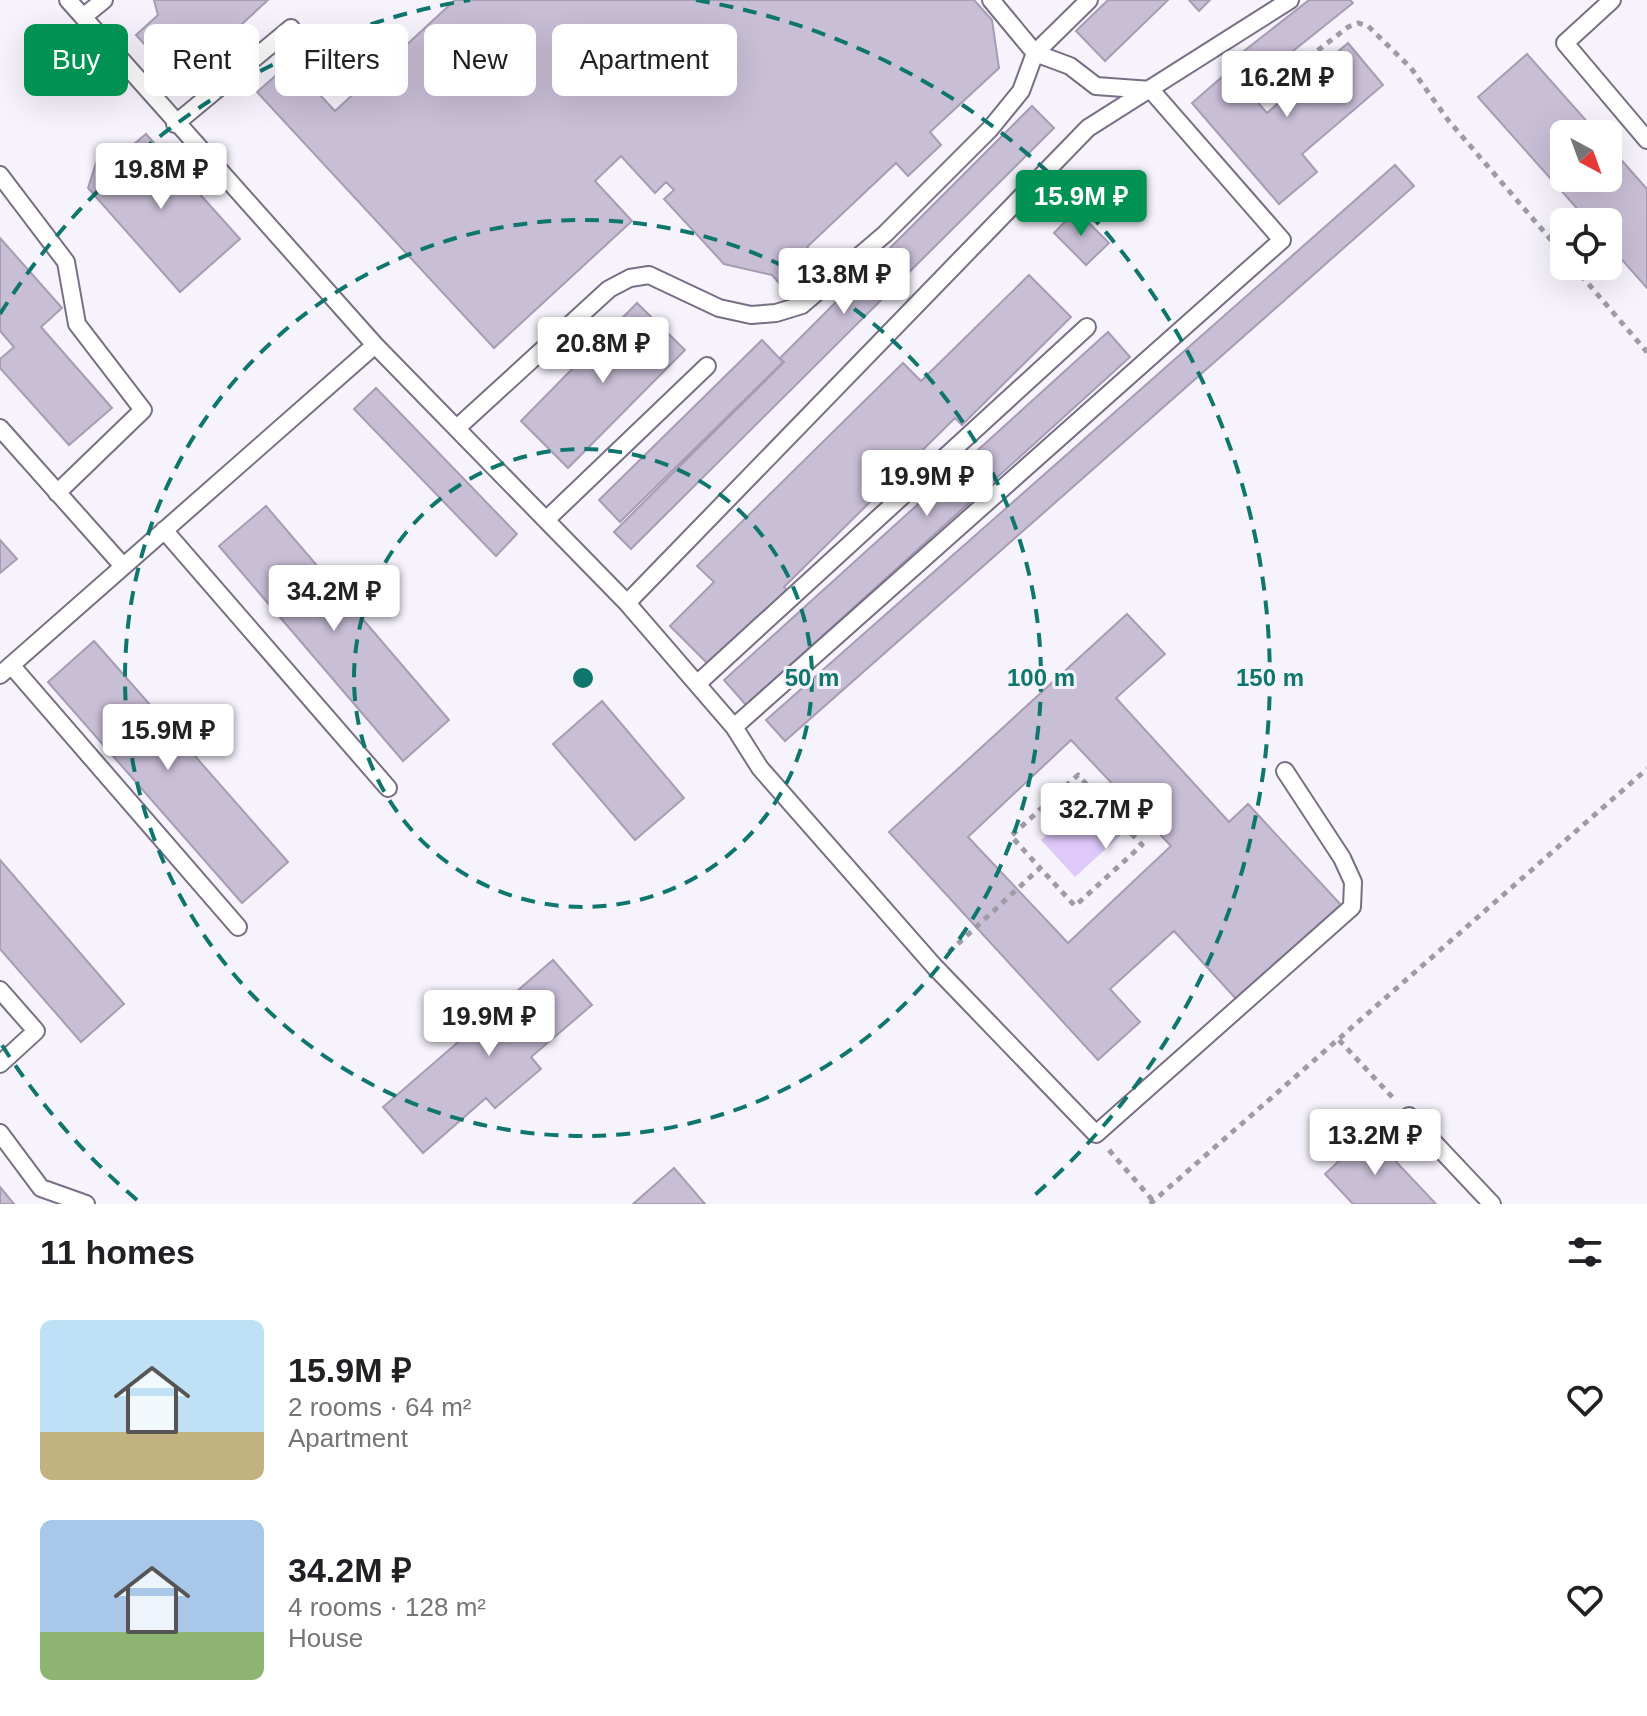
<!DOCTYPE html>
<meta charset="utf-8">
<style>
:root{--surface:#fff;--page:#f6f6f6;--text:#202124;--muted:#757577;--accent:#009252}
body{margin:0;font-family:Arial,sans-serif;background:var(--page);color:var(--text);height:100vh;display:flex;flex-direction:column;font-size:30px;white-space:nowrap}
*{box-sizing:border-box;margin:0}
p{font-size:26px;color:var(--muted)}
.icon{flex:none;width:44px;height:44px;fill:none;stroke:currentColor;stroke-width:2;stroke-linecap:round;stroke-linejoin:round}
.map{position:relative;height:1204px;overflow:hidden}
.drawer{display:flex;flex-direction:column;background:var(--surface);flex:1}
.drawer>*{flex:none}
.banner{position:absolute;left:24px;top:24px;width:800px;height:72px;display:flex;gap:16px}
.needle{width:52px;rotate:139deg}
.tools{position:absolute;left:1550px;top:120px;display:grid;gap:16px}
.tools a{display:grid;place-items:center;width:72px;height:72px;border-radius:12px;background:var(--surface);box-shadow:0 8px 32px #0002;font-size:40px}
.price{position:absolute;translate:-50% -68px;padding:0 18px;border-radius:8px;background:#fff;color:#222;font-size:26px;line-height:52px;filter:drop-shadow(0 2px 4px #0008)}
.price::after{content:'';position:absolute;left:50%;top:48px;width:24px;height:18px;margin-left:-12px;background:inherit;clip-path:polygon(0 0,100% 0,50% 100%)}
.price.current{background:var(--accent);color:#fff}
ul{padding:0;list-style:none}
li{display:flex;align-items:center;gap:24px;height:200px;padding:0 40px}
li span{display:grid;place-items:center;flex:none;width:224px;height:160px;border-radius:12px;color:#555}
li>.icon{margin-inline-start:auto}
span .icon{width:96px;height:96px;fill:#fffc;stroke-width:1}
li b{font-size:34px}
h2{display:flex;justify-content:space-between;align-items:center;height:96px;padding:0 40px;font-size:34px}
.tag{padding:0 28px;border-radius:12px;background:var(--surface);box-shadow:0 8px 32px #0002;font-size:28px;line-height:72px}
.tag.current{background:var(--accent);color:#fff}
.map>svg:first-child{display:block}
</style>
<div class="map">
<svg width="1647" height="1204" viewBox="0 0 1647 1204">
<rect width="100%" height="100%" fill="#f7f3fd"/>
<path fill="#dfc9fb" d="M1086,799L1120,836L1075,877L1041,840Z"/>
<path fill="#c8bed6" stroke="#a69cb3" stroke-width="2" fill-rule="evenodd" d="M154,0H268L179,82L136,35L158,15Z
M455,0H974L992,20L999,68L930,132L941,145L908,176L896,163L807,247L820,260L786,291L772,275L724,264L664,199L674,190L666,182L655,193L621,156L595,181L632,221L494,348L257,92L290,63L335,111Z
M1108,0H1168L1105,61L1076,31Z
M1189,0H1210L1199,11Z
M1309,0H1350L1353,3L1258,79L1239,55Z
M1348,43L1383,85L1302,154L1317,172L1279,204L1192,103L1230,70L1267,113Z
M1527,54L1598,134H1564V178H1608V145L1647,189V288L1608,244V222H1589L1478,97Z
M1032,106L1054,128L631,549L614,532L784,362L780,358Z
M146,134L240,239L180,292L88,188L99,154L134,144Z
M1395,165L1414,186L785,741L766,720Z
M1076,210L1109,243L1086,265L1054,233Z
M0,238L62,308L41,327L112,408L69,445L0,368V359L14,347L0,331Z
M1029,275L1071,317L962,425L955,418L784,587L787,590L707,663L670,626L714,582L697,566L903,363L921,381Z
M637,303L685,350L568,468L521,421Z
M1108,332L1130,357L746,705L724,680Z
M762,340L783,362L620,522L599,500Z
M376,388L517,534L496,556L354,409Z
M266,506L449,720L403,761L219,546Z
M0,540L17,559L0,573Z
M1127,614L1165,654L1116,698L1229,822L1248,804L1341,905L1238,1001L1174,931L1110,989L1140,1022L1098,1060L889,832ZM1071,740L1171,846L1068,943L968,837Z
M94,641L288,862L242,903L48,682Z
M602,701L684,798L635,840L553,744Z
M0,860L124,1004L81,1042L0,949Z
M553,960L592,1005L531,1057L541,1069L495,1108L486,1098L423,1153L383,1107Z
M1369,1133L1436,1204H1353L1325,1174Z
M674,1168L705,1204H633Z
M0,1187L14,1204H0Z"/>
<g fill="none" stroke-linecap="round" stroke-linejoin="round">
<defs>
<path id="lane" d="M68,0L375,345L627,603L734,727L760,768L934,966L1096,1134L1352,907L1353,882L1342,858L1285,771
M1612,0L1565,43L1647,140
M83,17L104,0
M175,124L291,28
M0,175L66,262L77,324L143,410L57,493
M458,427L609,289L630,278L649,275L719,308L751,315L776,313L802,305L885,234L990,129L1021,91L1035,53L1089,0
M0,428L123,566
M546,520L707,366
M164,530L388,788
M627,603L1088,128L1290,0
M11,665L238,927
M0,675L375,345
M697,684L1087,327
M734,727L1282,240L1151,90L1096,86L1070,66L1035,53L991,0
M0,990L36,1031L0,1064
M1409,1116L1492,1204
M0,1133L41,1188L86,1204"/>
</defs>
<use href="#lane" stroke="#786f84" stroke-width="20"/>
<path stroke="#9f9ba5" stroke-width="5" stroke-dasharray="6 6" stroke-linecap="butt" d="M1232,61L1252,84L1273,85L1348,27L1358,23L1368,26L1411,68L1448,120L1564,255
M1573,266L1647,352
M949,952L1040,868L1075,906L1142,845L1078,775L1011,836L1040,868
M1339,1040L1395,1100
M1109,1150L1155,1203
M1150,1204L1647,769"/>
<use href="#lane" stroke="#fff" stroke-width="16"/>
</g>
<g fill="none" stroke="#0f766e" stroke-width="4" stroke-dasharray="14 10">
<circle cx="583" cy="678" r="229"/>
<circle cx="583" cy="678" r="458"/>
<path d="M137 1200A687 687 0 0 1 0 1042M0 314A687 687 0 0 1 470 0M696 0A687 687 0 0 1 1029 1200"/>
</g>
<circle cx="583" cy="678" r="12" fill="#0f766e" stroke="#f7f3fd" stroke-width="4"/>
<g font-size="24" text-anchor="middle" font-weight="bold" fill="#0f766e" stroke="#f7f3fd" stroke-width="6" stroke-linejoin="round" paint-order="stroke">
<text x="812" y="686">50 m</text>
<text x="1041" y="686">100 m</text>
<text x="1270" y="686">150 m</text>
</g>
</svg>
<div class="tools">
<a><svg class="needle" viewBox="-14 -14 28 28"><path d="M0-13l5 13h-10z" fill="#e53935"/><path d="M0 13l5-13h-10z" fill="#757577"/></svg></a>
<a><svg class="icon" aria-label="locate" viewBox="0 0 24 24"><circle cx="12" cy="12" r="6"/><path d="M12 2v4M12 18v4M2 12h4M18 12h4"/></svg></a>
</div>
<b class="price" style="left:1287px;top:119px">16.2M ₽</b>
<b class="price" style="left:161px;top:211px">19.8M ₽</b>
<b class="price current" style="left:1081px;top:238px">15.9M ₽</b>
<b class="price" style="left:844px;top:316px">13.8M ₽</b>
<b class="price" style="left:603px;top:385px">20.8M ₽</b>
<b class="price" style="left:927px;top:518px">19.9M ₽</b>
<b class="price" style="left:334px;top:633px">34.2M ₽</b>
<b class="price" style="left:168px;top:772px">15.9M ₽</b>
<b class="price" style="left:1106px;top:851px">32.7M ₽</b>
<b class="price" style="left:489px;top:1058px">19.9M ₽</b>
<b class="price" style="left:1375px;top:1177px">13.2M ₽</b>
<div class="banner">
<a class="tag current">Buy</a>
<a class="tag">Rent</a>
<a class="tag">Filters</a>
<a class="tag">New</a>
<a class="tag">Apartment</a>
</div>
</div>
<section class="drawer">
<h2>11 homes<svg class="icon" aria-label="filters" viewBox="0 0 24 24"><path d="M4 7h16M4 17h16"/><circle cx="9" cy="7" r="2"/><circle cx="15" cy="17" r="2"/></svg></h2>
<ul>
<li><span style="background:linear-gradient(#bfe0f5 70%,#c2b280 0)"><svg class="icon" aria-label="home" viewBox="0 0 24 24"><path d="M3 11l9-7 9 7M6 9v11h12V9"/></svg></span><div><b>15.9M ₽</b><p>2 rooms · 64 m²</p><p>Apartment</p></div><svg class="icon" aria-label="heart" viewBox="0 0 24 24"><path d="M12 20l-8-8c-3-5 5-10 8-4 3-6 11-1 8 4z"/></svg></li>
<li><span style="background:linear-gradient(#a9c7e8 70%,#8fb573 0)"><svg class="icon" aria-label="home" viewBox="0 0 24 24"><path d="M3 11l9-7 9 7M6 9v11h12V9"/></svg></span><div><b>34.2M ₽</b><p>4 rooms · 128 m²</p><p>House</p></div><svg class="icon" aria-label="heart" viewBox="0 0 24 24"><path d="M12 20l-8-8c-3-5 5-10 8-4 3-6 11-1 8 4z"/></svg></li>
</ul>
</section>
